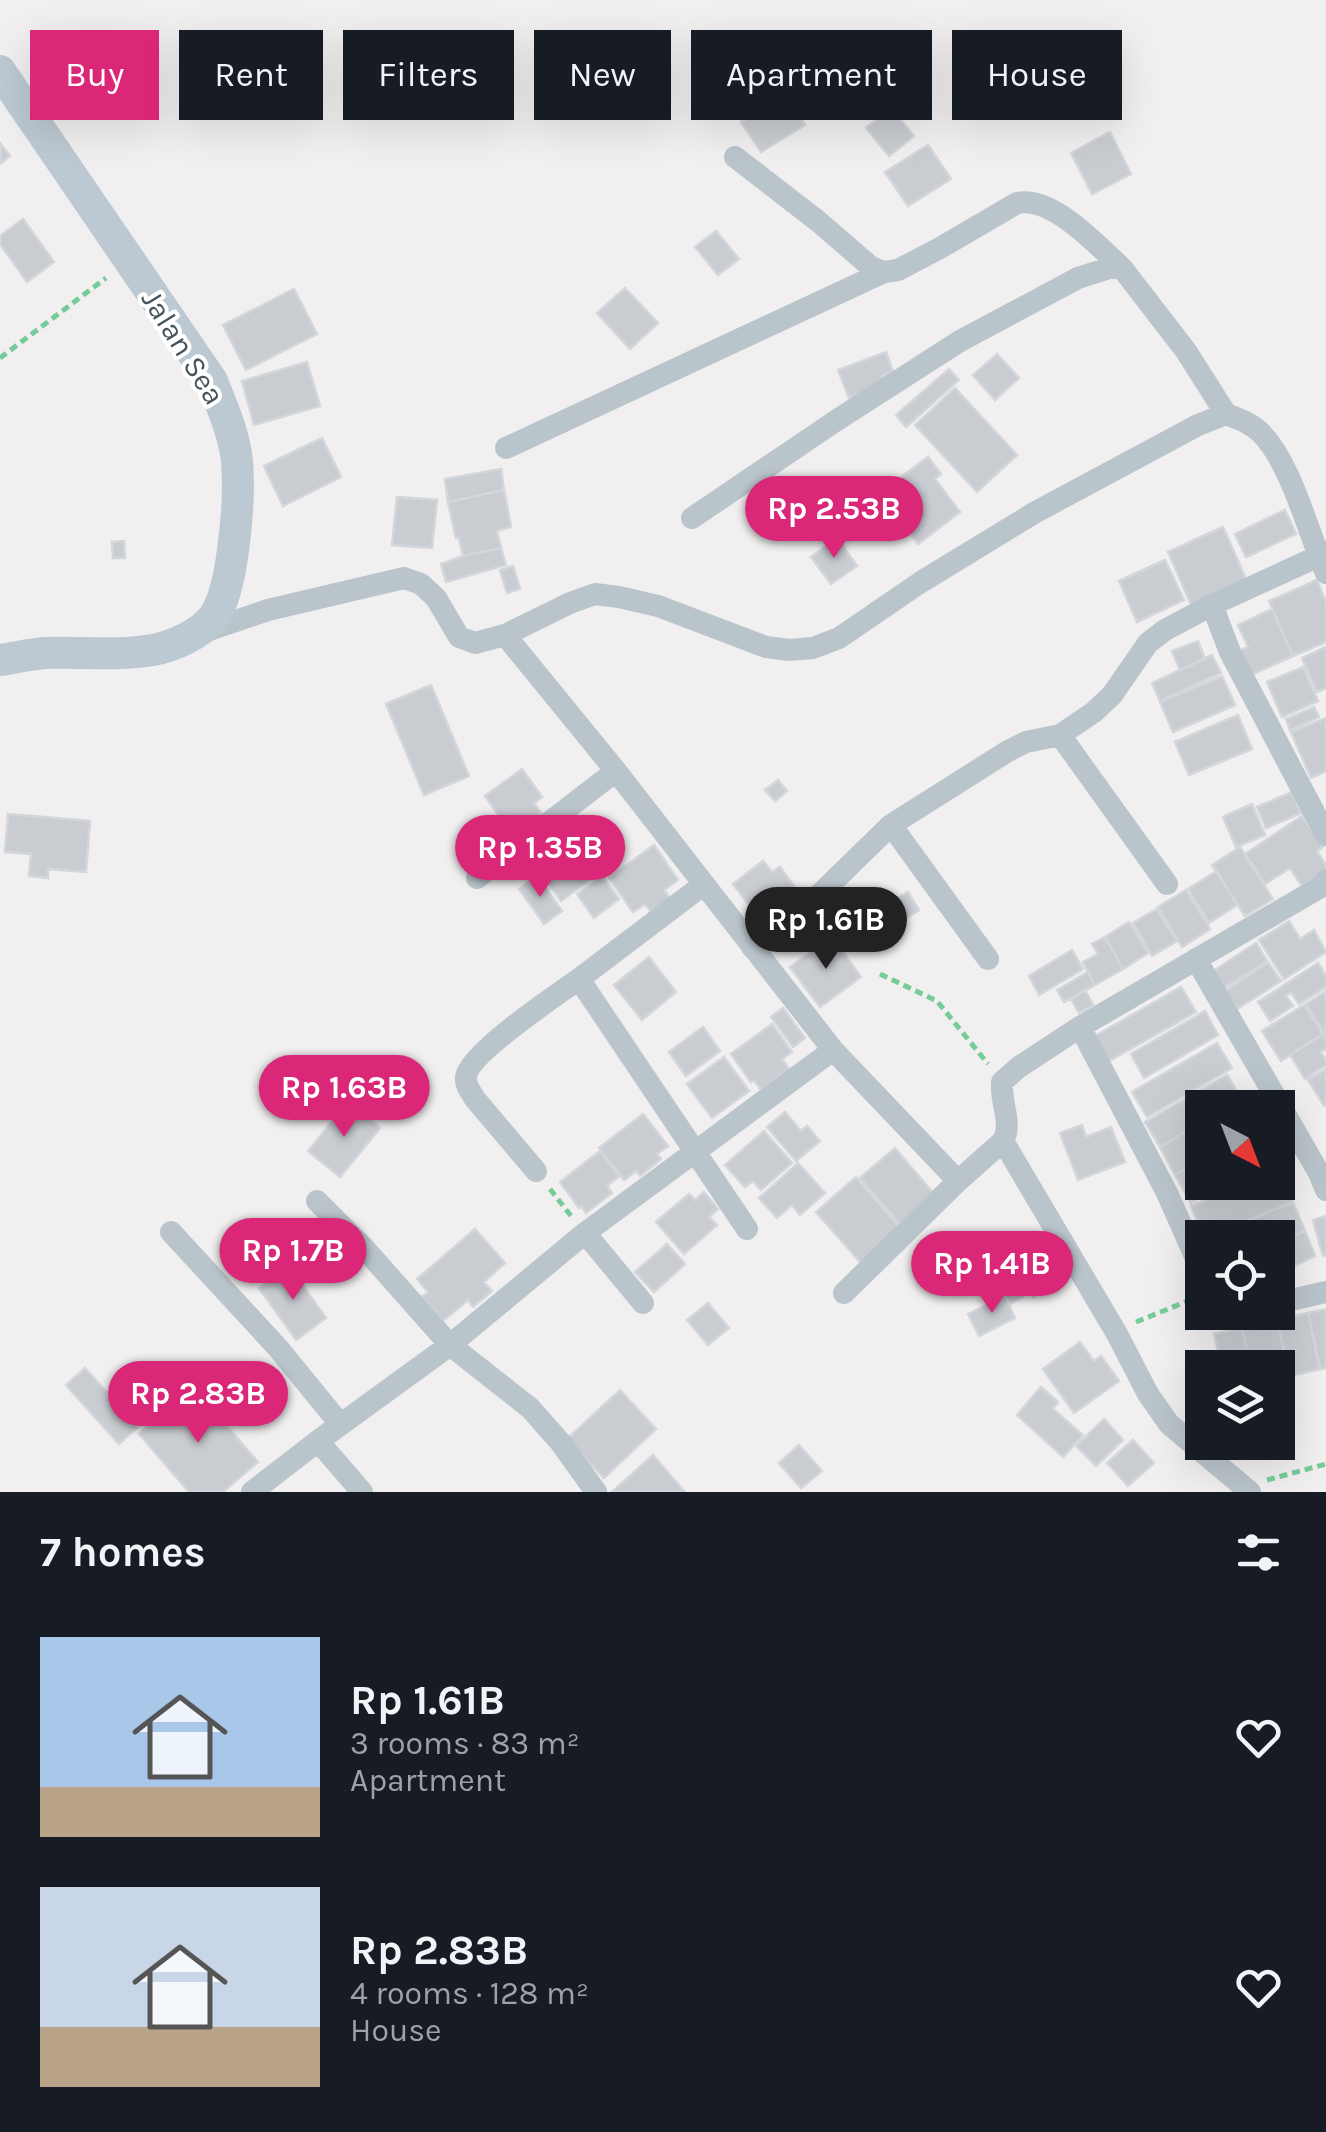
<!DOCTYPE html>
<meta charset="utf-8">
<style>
:root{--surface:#171b24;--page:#242831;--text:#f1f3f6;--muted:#9ea1a6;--accent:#db2777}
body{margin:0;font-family:Karla,sans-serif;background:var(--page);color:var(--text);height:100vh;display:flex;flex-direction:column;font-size:38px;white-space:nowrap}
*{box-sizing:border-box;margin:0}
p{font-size:32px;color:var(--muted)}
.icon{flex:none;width:55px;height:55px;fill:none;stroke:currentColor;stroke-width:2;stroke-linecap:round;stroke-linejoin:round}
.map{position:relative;height:1492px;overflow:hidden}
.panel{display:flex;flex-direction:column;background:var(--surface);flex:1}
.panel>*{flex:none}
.guide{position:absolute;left:30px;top:30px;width:1268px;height:90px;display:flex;gap:20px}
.needle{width:65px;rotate:138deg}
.buttons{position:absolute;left:1185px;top:1090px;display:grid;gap:20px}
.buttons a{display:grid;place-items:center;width:110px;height:110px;border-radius:0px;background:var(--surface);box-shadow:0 10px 40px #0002;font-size:50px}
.price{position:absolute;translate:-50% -85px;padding:0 22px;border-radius:35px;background:var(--accent);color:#fff;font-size:32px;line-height:65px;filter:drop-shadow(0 2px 5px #0008)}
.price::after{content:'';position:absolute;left:50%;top:60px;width:30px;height:22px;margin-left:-15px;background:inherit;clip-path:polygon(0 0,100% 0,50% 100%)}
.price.on{background:#222;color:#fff}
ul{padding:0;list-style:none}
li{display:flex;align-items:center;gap:30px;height:250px;padding:0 40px}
li span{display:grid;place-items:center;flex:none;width:280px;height:200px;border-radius:0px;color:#555}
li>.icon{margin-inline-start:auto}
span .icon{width:120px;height:120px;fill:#fffc;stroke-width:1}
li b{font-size:42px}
h2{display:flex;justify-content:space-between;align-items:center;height:120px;padding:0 40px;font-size:42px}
.chip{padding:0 35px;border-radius:0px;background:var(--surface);box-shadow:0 10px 40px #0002;font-size:35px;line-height:90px}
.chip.on{background:var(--accent);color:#fff}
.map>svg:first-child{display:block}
</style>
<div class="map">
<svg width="1326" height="1492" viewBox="0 0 1326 1492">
<rect width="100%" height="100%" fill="#f1efef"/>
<path fill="#c9ccd1" stroke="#d3d6da" stroke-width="2.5" d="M786,94L805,125L761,152L741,122Z
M891,108L914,136L889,156L866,128Z
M1110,132L1131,174L1092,194L1071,153Z
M0,143L10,156L0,164Z
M928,145L951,179L908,206L885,172Z
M23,219L54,262L27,282L0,244V236Z
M716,231L739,259L718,275L695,247Z
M625,288L658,323L630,349L597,313Z
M294,289L317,334L246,370L223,325Z
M886,352L893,372L882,376L885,385L849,398L838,370Z
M997,354L1019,378L995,400L973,375Z
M307,362L320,406L254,425L242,381Z
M949,369L959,380L906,427L896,415Z
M955,388L1017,455L977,492L915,425Z
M322,438L341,477L283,506L264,466Z
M928,457L941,474L935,479L960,512L918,544L892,510L882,518L869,501Z
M501,469L504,490L448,502L445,479Z
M504,490L511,527L497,531L501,548L463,556L459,538H456L448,502Z
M397,497L437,500L432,548L392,545Z
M1285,510L1296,534L1246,557L1235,534Z
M1223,527L1249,586L1194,611L1168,552Z
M837,538L857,566L831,584L811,557Z
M124,541L125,558H113L112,542Z
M501,548L506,565L446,582L441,564L463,556Z
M1165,560L1184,600L1137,622L1119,581Z
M513,566L520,589L507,593L500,570Z
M1317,580L1326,602V642L1293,656L1269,601Z
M1272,609L1293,656L1251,675L1239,651L1248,647L1238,625Z
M1198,641L1205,659L1180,670L1172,651Z
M1326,647V688L1317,692L1302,658Z
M1212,655L1221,673L1160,701L1152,683Z
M1303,667L1318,701L1282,717L1267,682Z
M1222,676L1235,705L1173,732L1160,702Z
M431,685L469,776L424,795L386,704Z
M1314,707L1319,717L1290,730L1286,719Z
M1238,715L1252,749L1189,775L1175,742Z
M1326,718V771L1311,778L1291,732Z
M522,769L542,797L534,803L541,813L519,829L509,815L502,820L485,796Z
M778,780L787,791L775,801L765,790Z
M1292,792L1301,813L1266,828L1257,807Z
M1252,804L1265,835L1236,847L1223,817Z
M8,814L90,821L86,872L48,869V878L29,876L31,854L5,852Z
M1302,816L1323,847L1317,851L1326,865V870L1302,886L1290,868L1265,884L1245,854Z
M581,843L601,872L561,901L541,872Z
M654,845L678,880L664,890L670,898L651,912L645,904L633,912L609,878Z
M1240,847L1273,899L1245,916L1212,865Z
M763,861L772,872L780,867L799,893L761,921L733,884Z
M1217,871L1237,905L1209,923L1188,889Z
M537,876L562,911L544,924L519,889Z
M602,876L619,899L594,918L577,894Z
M1186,890L1210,929L1182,947L1158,907Z
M908,892L919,910L882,933L870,915Z
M1157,909L1177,941L1152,956L1133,923Z
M1289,921L1300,939L1314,930L1326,952L1284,979L1259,940Z
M1129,922L1148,953L1123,969L1105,937Z
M832,937L861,977L820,1007L790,967Z
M1105,937L1123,969L1095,985L1083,962L1098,954L1092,944Z
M1256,943L1267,961L1221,990L1210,973Z
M1072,950L1083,969L1039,995L1029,976Z
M649,957L676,992L642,1020L614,985Z
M1268,962L1281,981L1237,1009L1225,991Z
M1318,963L1326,976V987L1299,1004L1291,992L1286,996L1293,1006L1270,1021L1258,1002Z
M1088,972L1095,985L1064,1002L1057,990Z
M1181,987L1196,1012L1109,1061L1095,1036Z
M1085,990L1093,1005L1079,1013L1071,999Z
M1326,991V1032L1324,1033L1306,1004Z
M1304,1005L1323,1034L1281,1061L1262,1031Z
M783,1008L805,1038L793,1047L771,1017Z
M1205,1011L1218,1035L1144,1078L1131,1054Z
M772,1024L792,1052L782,1059L789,1069L761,1090L754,1080L751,1082L731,1054Z
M703,1027L720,1051L686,1076L669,1052Z
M1326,1032V1049L1321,1052L1326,1060V1065L1305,1079L1290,1055Z
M1217,1043L1232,1068L1147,1117L1132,1092Z
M724,1057L749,1091L712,1118L687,1084Z
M1326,1069V1104L1324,1106L1308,1080Z
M1227,1075L1242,1100L1228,1108H1202V1122L1160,1147L1145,1122Z
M362,1094L379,1107L369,1120L353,1106Z
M348,1102L380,1128L340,1177L308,1151Z
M785,1112L801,1131L807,1126L820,1141L796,1161L767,1127Z
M643,1114L668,1146L657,1154L661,1159L640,1176L636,1171L624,1180L599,1148Z
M1202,1122V1159L1175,1175L1160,1147Z
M1082,1125L1086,1137L1111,1127L1125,1162L1078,1180L1060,1133Z
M764,1131L792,1163L761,1190L753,1181L745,1187L725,1165Z
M895,1148L934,1194L900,1224L860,1178Z
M600,1151L619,1176L607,1186L612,1193L586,1213L581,1206L579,1208L560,1182Z
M1202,1159V1182H1227L1191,1203L1175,1175Z
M798,1163L825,1193L800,1215L792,1205L777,1218L759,1198Z
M1281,1170L1293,1202L1204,1238L1191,1206L1250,1182H1278V1171Z
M856,1177L901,1229L861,1263L816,1212Z
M704,1192L718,1209L709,1217L717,1225L684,1254L656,1222L689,1194L695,1200Z
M1293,1202L1305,1231L1278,1242V1238H1206Z
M1326,1216V1255L1323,1256L1313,1220Z
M475,1229L505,1263L484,1282L492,1291L473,1307L468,1300L443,1321L422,1297L428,1292L417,1279Z
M1305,1231L1315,1256L1278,1274V1242Z
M667,1244L685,1264L654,1292L635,1272Z
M1055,1252L1068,1279L1033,1297L1019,1270Z
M289,1266L326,1318L296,1340L259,1288Z
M1280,1273L1286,1292L1278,1295V1274Z
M1015,1282L1023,1297L1010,1304L1002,1290Z
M1005,1296L1015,1318L979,1336L968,1314Z
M708,1303L729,1328L708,1345L687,1320Z
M1326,1309V1368L1320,1369L1308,1313Z
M1308,1313L1320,1369L1290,1376L1277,1320Z
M1277,1320L1290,1376L1278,1379V1368H1251L1242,1328Z
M1242,1328L1251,1368H1222L1214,1334Z
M1080,1342L1094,1361L1101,1356L1119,1381L1074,1413L1043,1369Z
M85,1368L138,1427L119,1444L66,1385Z
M193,1387L258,1462L223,1492H189L139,1434Z
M1041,1387L1058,1402L1053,1409L1083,1435L1063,1457L1017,1415Z
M620,1390L656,1429L604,1478L567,1439Z
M1104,1419L1123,1440L1096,1466L1076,1446Z
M1133,1440L1154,1463L1128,1486L1107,1463Z
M799,1445L822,1471L801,1488L779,1463Z
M653,1455L684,1491L612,1492Z"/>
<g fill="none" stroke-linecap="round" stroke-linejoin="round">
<path stroke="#76cc99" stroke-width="5" stroke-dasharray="8 5" stroke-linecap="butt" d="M0,358L106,278
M880,974L937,1001L988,1064
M550,1189L571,1216
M1136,1322L1200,1296
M1267,1480L1326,1464"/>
<path stroke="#bac5cb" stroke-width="22" d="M735,157L819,222L871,267L884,272L898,270L940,248L1017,203C1052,195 1098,246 1122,268
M506,448L884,272
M692,518L837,420L960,341L1078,278L1109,268H1122L1186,351L1226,414
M1326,573L1319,556L1212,605L1230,652L1326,835
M203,632L268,610L404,578L421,584L436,598L459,637L475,643L505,635L570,603L595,594L619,597L658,606L766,647L789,650L813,648L839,638L921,582L1034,513L1198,425L1226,414C1239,419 1251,423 1261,433C1288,460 1305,520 1319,556L1326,552
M1060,735L1167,884
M891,825L988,959
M477,878L616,771
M703,885L579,979L747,1229
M752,947L812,902L891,825L1008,751L1026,742L1060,735L1094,712L1112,695L1148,643L1165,630L1212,605
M1196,959L1319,1173L1326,1190
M833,1050L958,1181
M1003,1141L1117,1334L1148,1394L1169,1424L1250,1492
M536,1171L475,1099C471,1092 465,1085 466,1077C469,1053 557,995 579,979
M317,1201L364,1248L450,1345L530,1408L561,1443L596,1492
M171,1232L278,1348L340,1424
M585,1233L643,1303
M1202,1272L1167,1193L1080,1027L1319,888L1326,880
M844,1293L958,1181L1003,1141C1013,1123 1000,1103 1002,1082L1019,1067L1080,1027
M1278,1303L1326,1292
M1227,1312H1228
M318,1441L362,1492
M252,1492L318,1441L450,1345L585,1233L833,1050L616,771L505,635"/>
<path stroke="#bcc9d2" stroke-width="32" d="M0,71L212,381C222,407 234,433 237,461C240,496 234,591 213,618C199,635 173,646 153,650C117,656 81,652 45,653C30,654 15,658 0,660"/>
</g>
<g text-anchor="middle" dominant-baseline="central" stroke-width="8" stroke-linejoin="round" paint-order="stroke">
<g font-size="30" fill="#47545c" stroke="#fff">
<text transform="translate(183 347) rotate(58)">Jalan Sea</text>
</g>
</g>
</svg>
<div class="buttons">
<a><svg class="needle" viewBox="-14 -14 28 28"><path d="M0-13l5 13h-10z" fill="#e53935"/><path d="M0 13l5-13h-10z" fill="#9ea1a6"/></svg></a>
<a><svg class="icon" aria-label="locate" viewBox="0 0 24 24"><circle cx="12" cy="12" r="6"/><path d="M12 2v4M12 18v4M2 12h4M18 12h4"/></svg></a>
<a><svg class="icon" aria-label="layers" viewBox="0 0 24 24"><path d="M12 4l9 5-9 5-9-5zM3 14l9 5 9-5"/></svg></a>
</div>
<b class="price" style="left:834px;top:561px">Rp 2.53B</b>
<b class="price" style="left:540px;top:900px">Rp 1.35B</b>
<b class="price on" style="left:826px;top:972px">Rp 1.61B</b>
<b class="price" style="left:344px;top:1140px">Rp 1.63B</b>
<b class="price" style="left:293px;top:1303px">Rp 1.7B</b>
<b class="price" style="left:992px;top:1316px">Rp 1.41B</b>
<b class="price" style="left:198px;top:1446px">Rp 2.83B</b>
<div class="guide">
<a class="chip on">Buy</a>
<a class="chip">Rent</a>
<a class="chip">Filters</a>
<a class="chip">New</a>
<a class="chip">Apartment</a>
<a class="chip">House</a>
</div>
</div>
<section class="panel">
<h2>7 homes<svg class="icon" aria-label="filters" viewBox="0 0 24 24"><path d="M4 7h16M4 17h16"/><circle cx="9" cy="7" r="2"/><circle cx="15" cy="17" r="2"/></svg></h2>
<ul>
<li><span style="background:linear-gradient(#a9c7e8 75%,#b9a48a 0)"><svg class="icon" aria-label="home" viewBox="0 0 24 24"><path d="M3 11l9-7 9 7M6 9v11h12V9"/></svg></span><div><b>Rp 1.61B</b><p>3 rooms · 83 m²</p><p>Apartment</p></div><svg class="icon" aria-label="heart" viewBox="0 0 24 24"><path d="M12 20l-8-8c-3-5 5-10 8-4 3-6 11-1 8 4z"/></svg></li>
<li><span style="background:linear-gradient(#c9d6e8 70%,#b9a48a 0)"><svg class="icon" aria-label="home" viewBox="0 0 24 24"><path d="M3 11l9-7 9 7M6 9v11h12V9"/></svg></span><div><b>Rp 2.83B</b><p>4 rooms · 128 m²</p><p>House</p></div><svg class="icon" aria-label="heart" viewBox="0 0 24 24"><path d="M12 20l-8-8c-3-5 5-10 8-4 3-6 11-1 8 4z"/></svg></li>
</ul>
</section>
